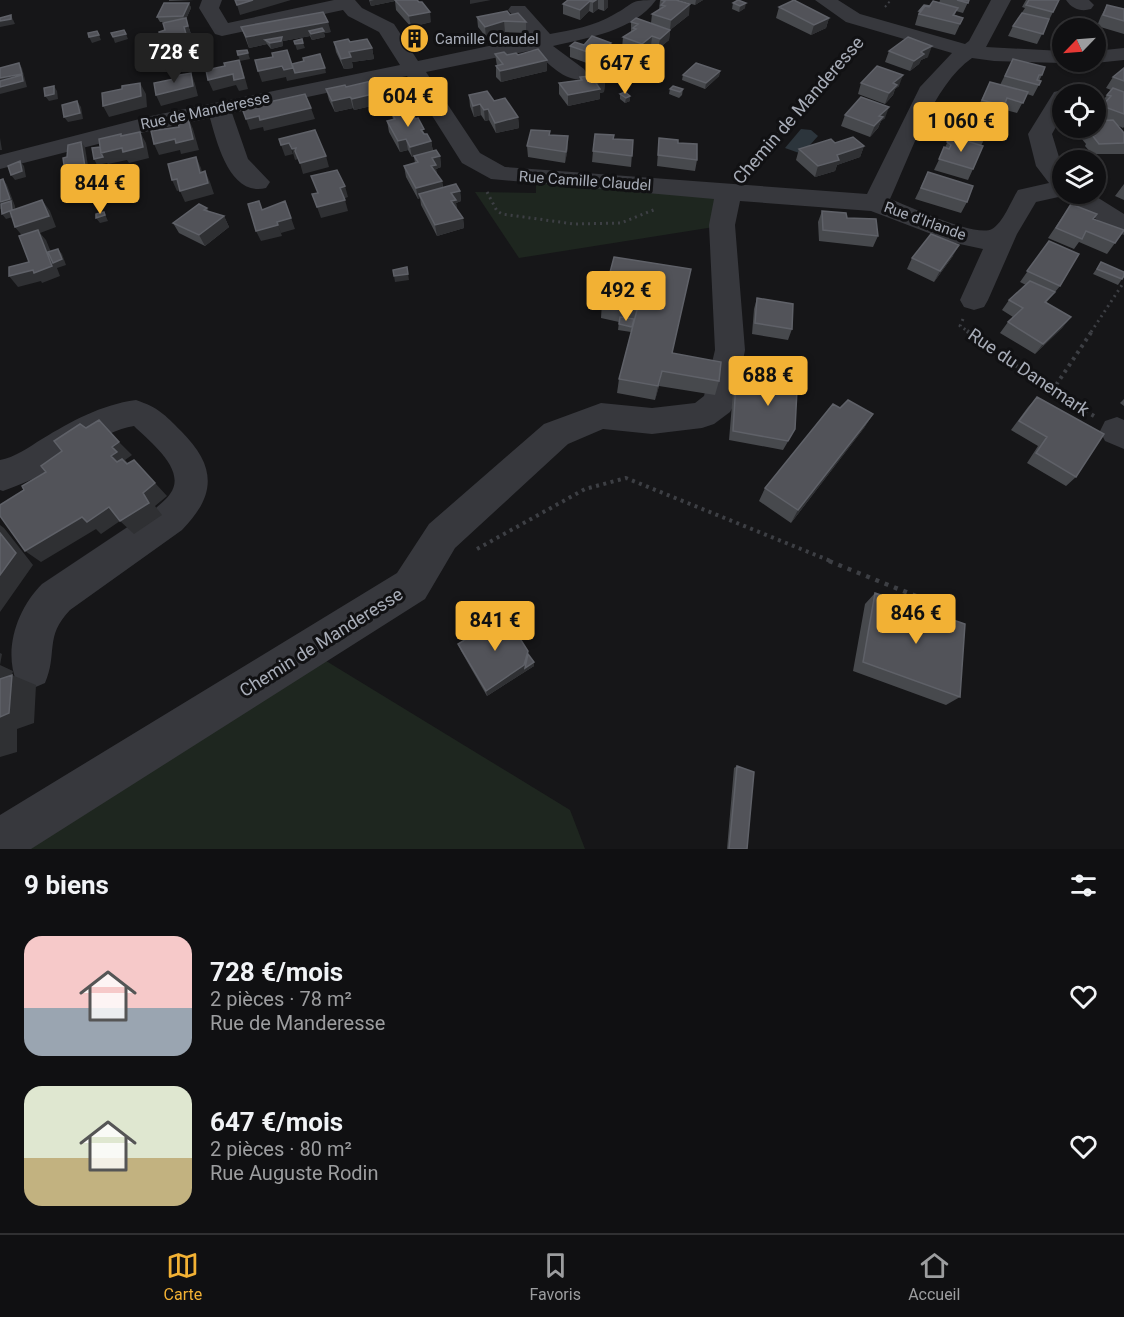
<!DOCTYPE html>
<html lang="fr">
<meta charset="utf-8">
<style>
:root{--surface:#101012;--page:#1e1e20;--text:#f1f3f6;--muted:#9c9d9f;--line:#303032;--accent:#f2b134}
body{margin:0;font-family:Roboto,sans-serif;background:var(--page);color:var(--text);height:100vh;display:flex;flex-direction:column;font-size:22px;white-space:nowrap}
*{box-sizing:border-box;margin:0}
p{font-size:20px;color:var(--muted)}
.icon{flex:none;width:33px;height:33px;fill:none;stroke:currentColor;stroke-width:2;stroke-linecap:round;stroke-linejoin:round}
.map{position:relative;height:849px;overflow:hidden}
.sheet{display:flex;flex-direction:column;background:var(--surface);flex:1}
.sheet>*{flex:none}
.needle{width:39px;rotate:245deg}
.buttons{position:absolute;left:1052px;top:18px;display:grid;gap:12px}
.buttons a{display:grid;place-items:center;width:54px;height:54px;border-radius:50%;background:var(--surface);box-shadow:0 2px 4px #0004,0 0 0 2px var(--line);font-size:30px}
.price{position:absolute;translate:-50% -51px;padding:0 14px;border-radius:6px;background:var(--accent);color:#111;font-size:20px;line-height:39px;filter:drop-shadow(0 2px 3px #0008)}
.price::after{content:'';position:absolute;left:50%;top:36px;width:18px;height:14px;margin-left:-9px;background:inherit;clip-path:polygon(0 0,100% 0,50% 100%)}
.price.current{background:#222;color:#fff}
ul{padding:0;list-style:none}
li{display:flex;align-items:center;gap:18px;height:150px;padding:0 24px}
li span{display:grid;place-items:center;flex:none;width:168px;height:120px;border-radius:18px;color:#555}
li>.icon{margin-inline-start:auto}
span .icon{width:72px;height:72px;fill:#fffc;stroke-width:1}
li b{font-size:26px}
h2{display:flex;justify-content:space-between;align-items:center;height:72px;padding:0 24px;font-size:26px}
.dock{display:flex;justify-content:space-around;align-items:center;height:84px;border-top:2px solid var(--line);background:var(--surface);font-size:16px;color:var(--muted)}
.dock a{display:grid;justify-items:center;gap:3px}
.dock .current{color:var(--accent)}
.map>svg:first-child{display:block}
</style>
<div class="map">
<svg width="1124" height="849" viewBox="0 0 1124 849">
<rect width="100%" height="100%" fill="#161618"/>
<path fill="#1e261f" d="M536,183L735,198L714,227L519,258L475,192L536,193Z
M318,656L570,810L585,849H20Z"/>
<path fill="#2c353c" d="M801,129L811,130L818,136L802,154L785,148Z"/>
<g fill="none" stroke-linecap="round" stroke-linejoin="round">
<path stroke="#3d3f44" stroke-width="2" stroke-dasharray="2 3" stroke-linecap="butt" d="M885,7L891,0
M765,148L857,41"/>
<path stroke="#3d3f44" stroke-width="3" stroke-dasharray="2 4" stroke-linecap="butt" d="M745,171L766,147
M487,192L497,211L502,214L574,224L621,223L656,209
M963,319L960,326L969,332
M1091,332L1124,282"/>
<path stroke="#3d3f44" stroke-width="4" stroke-dasharray="3 4.5" stroke-linecap="butt" d="M967,331L1052,391L1094,416
M1052,391L1092,331
M477,549L585,489L626,478L833,562"/>
<path stroke="#3d3f44" stroke-width="4.5" stroke-dasharray="4 6" stroke-linecap="butt" d="M829,561L933,603"/>
<path fill="#37383d" fill-rule="evenodd" d="M202,0H222L219,8L228,23L334,0H355L362,8L394,24L418,61L531,37L508,10L511,6H525L550,34C571,30 595,26 613,15C636,3 627,0 656,0C634,31 587,38 553,46L584,69L587,74L584,79C564,83 547,61 533,50L426,72L480,153L505,167L867,194L920,87L952,53L846,22L815,0H838L860,14L965,44L969,41L991,0H1011L986,47L1062,51V62H1069L1062,63L994,61L972,58C933,85 910,156 890,199C909,206 976,238 992,229C1003,223 1011,201 1018,190L1049,183L1036,166L1028,134L1054,92L1062,90L1071,94H1062V116L1052,134L1062,167V194H1092L1124,214V235L1115,232L1063,196L1036,202L1017,234L988,300L984,307L974,310L964,307L960,300L983,249L955,243L871,211L740,201L735,225L745,350L735,403L730,412L714,424L702,428L652,434L603,429L568,444L455,548L425,599L31,849H0V815L397,573L429,524L544,424L601,403L652,408L695,403L704,396L715,350L709,225L714,199L491,179L462,163L407,76L232,113L248,159L270,182L266,188C230,197 217,143 210,118L153,130L0,169V155L151,116L400,65L379,32L348,16L343,10L222,36L215,34L199,8Z
M1066,0H1089L1094,5L1091,9C1081,12 1072,9 1066,0Z
M1124,48V60L1095,63L1088,62H1095V51Z
M136,400C159,408 164,414 181,431C217,467 216,495 182,530L70,610C44,637 58,653 45,683L31,689L17,683C3,650 17,609 42,584L156,508C161,503 167,499 170,494C188,470 149,441 134,426C100,432 72,457 42,474C30,481 16,486 3,491L0,490V460C14,458 29,447 42,439C72,421 100,405 136,400Z
M1117,417L1124,420V449L1105,441L1100,431L1105,421Z"/>
</g>
<path fill="#47494d" d="M169,0H194L169,1Z
M369,0H417L431,22L411,27L396,10L395,1L371,6Z
M568,0H608V7L604,11L598,9L593,13L589,11L580,20L563,14V4Z
M660,0H676L689,15L670,30L669,40L658,49L651,46L641,54L622,48L623,37L631,32V22L651,23L652,14L659,10Z
M678,0H703L695,5Z
M940,0H969L963,13L956,11L955,15L963,18L955,35L915,25L919,11L939,3Z
M1026,0H1059L1037,44L1008,36L1013,26L1025,8L1022,7Z
M189,3L191,8L186,19L192,37L202,46L204,54L200,55L203,63L178,68L176,48L166,50L161,39L169,22H160L157,17Z
M733,3L745,8L739,12L732,9Z
M1107,5L1124,9V34L1097,26L1101,16Z
M779,7L829,18L826,28L811,35L776,18Z
M510,15L526,22V33L505,32L486,37L478,27L477,17Z
M241,27L331,32L324,33L325,37L312,40L310,36L283,41V46L271,49L267,44L249,48Z
M334,42H350L372,48L374,59L352,62L353,68L344,69L336,52Z
M611,43L610,54L608,56V60L598,67L570,57V46Z
M889,51L928,57L921,60L919,64L910,71L885,62Z
M495,54L518,55L547,71L501,82L496,77V66H497Z
M1013,59L1042,75L1039,81H1041L1033,96L1027,94L1017,113L1002,109L998,117L995,116L981,146L973,169L968,180L934,170L950,137H948L956,121L960,122L977,109L990,82L1000,85Z
M1124,68V127L1123,128L1117,125L1124,133V154H1092L1085,146L1086,144L1076,132L1079,128H1095L1105,120L1095,117L1097,113L1095,112V111L1111,90L1106,88L1113,77Z
M720,71L719,76L705,89L682,80L683,75Z
M588,72L605,81L604,92L600,93V99L568,106L559,94V83L580,80V77L587,76Z
M861,83L899,86L895,89L893,95L885,104L858,94Z
M346,87L380,104L354,110L353,108L335,112L329,100L326,89Z
M670,89H683L682,95L679,98L669,94Z
M620,94L630,96V101L625,103L620,99Z
M469,95L494,101L518,117L519,128L496,133L489,120L485,121L481,115L474,117L470,106Z
M391,112L415,114L416,119L425,134L431,141L433,151L440,156L441,167L436,169L437,175L442,181L443,188L460,191L461,201L456,203L457,210L463,218L464,228L437,236L421,205L420,198L418,199L406,177L404,166L415,163L414,157H412L408,150L400,152L389,132L387,121L393,119Z
M845,115L885,118L881,121L878,128L870,137L841,126Z
M550,135L568,147L565,163L528,157L527,146Z
M659,138L678,143L697,160L695,171L657,166Z
M613,139L633,140L631,167L592,162L593,151Z
M835,143L864,146L860,157L837,165L835,171L815,177L796,160L799,149Z
M928,172L967,202L961,213L915,199Z
M1124,184V200L1115,196Z
M1071,204L1093,219L1115,243L1107,254L1079,242L1074,249L1048,238Z
M207,208L208,211L224,216L229,227L205,246L179,233L173,223Z
M822,211L847,218L878,236L873,247L819,241L818,222Z
M1049,241L1060,286L1046,303L1071,317L1062,328L1035,354L1000,333L1008,322L1013,317L1002,310L1009,300L1026,285L1020,282Z
M953,256L934,282L907,269L912,258Z
M614,257L673,353L719,381L715,395L659,386L655,400L617,393L619,379L631,332L618,330L619,322L601,318L602,303Z
M1101,262L1122,279L1118,285L1093,274Z
M757,298L792,329L788,340L752,334L754,309Z
M782,363L790,438L783,450L729,440L733,392L736,382L772,389L773,377L777,366L780,367Z
M1037,397L1076,477L1066,486L1027,463L1038,446L1011,430L1028,407Z
M1124,399V406L1120,403Z
M840,408L873,414L864,428L791,523L759,501L765,488Z
M875,593L960,697L946,705L853,671L865,604Z
M458,644L528,654L534,666L487,696L461,651Z
M737,766L747,849H727L734,768Z"/>
<path fill="#2f3033" d="M253,0H291L240,15L237,5Z
M374,0H394L395,1L371,6L370,1Z
M470,0H491L470,4Z
M596,0H598V9L593,13V2Z
M604,0H608V7L604,11Z
M696,0H703L695,5Z
M590,1L589,11L580,20V10Z
M189,3L191,8L186,19L192,37L191,44L166,50L161,39L184,27L185,21L183,16Z
M746,3L745,8L739,12L740,6Z
M690,4L689,15L670,30L669,40L658,49L660,39L670,30L671,20Z
M430,12L431,22L411,27L409,16Z
M11,15L15,24L0,27V21Z
M829,18L826,28L811,35L814,25Z
M504,21L505,32L486,37L485,27Z
M328,22L331,32L324,33L325,37L312,40L309,31L310,36L283,41V46L271,49L270,43L265,40L267,44L249,48L246,37Z
M126,34L128,39L115,43L113,37Z
M99,35L101,40L92,43L89,37Z
M197,36L204,54L200,55L203,63L178,68L173,57L196,45Z
M652,36L651,46L641,54L642,44Z
M303,43L305,48L297,50L295,44Z
M611,43L610,54L608,56V60L598,67L599,56L605,48Z
M932,46L928,57L921,60L919,64L910,71L914,61L921,52L924,50Z
M372,48L374,59L352,62L353,68L344,69L341,59L349,52Z
M248,53L250,59L240,61L238,55Z
M239,60L242,67L248,89L239,91L236,85L213,91L208,80Z
M547,60V71L501,82L500,71Z
M19,63L22,68L27,87L0,94V78Z
M282,66L293,68H325L326,73L287,81L286,77L262,82L258,71Z
M720,71L719,76L705,89L706,83Z
M191,73L195,84L198,96L161,106L156,95Z
M903,75L899,86L895,89L893,95L885,104L893,83Z
M605,81L604,92L600,93V99L568,106V95L596,83Z
M140,83L146,94L147,107L109,117L103,106Z
M54,86L57,91L58,99L49,101L45,96Z
M377,93L380,104L354,110L352,99Z
M630,96V101L625,103L626,98Z
M350,97L353,108L335,112L332,101Z
M77,101L81,107L83,119L68,122L64,117Z
M480,104L481,115L474,117L473,106Z
M889,107L885,118L881,121L878,128L870,137L879,116Z
M311,108L315,119L264,131L263,127L250,130L246,119L259,116Z
M488,109L489,120L485,121L484,110Z
M518,117L519,128L496,133L495,123Z
M188,118L193,129L199,150L181,154L180,150L159,155L154,144L175,139Z
M140,132L146,143L149,158L129,163L127,160L108,164L107,163L97,165L94,159L101,153Z
M568,136V147L565,163L566,152Z
M0,138L2,150H0Z
M406,139L408,150L400,152L398,141Z
M431,141L433,152L412,157L410,147Z
M81,142L85,147L89,172L68,177L65,172Z
M289,143L293,154L285,156L281,145Z
M864,146L860,157L837,165L835,171L815,177L818,166L837,155Z
M296,148L298,159L295,160L292,149Z
M326,156L329,167L303,174L300,163Z
M440,156L441,167L436,169L437,176L431,166L432,158Z
M196,157L201,168L205,184L200,173Z
M20,161L24,166L26,177L15,180L11,175Z
M205,171L210,182L214,194L185,202L180,191Z
M3,179L7,185L15,206L16,216L6,219L2,214L12,206L0,209Z
M101,179L105,184L106,189L96,192L92,186Z
M177,179L182,190L177,191L172,180Z
M442,181L443,192L419,194L420,198L418,199L416,188Z
M345,186L348,197L343,199L340,188Z
M460,191L461,201L456,203L457,211L451,201V193Z
M42,200L50,211L56,227L40,233L46,240L55,262L58,249L62,254L66,265L57,268L60,276L42,283L41,281L18,287L9,276L33,270L24,238L15,227Z
M345,200L348,211L321,218L317,207Z
M285,201L295,229L281,233L277,222Z
M104,212L108,221L100,223L96,218Z
M224,216L229,227L205,246L199,235Z
M463,218L464,228L437,236L435,225Z
M278,225L282,236L261,241L256,231Z
M959,245L953,256L934,282L940,271Z
M407,267L409,280L395,282L394,276Z
M1071,317L1062,328L1035,354L1043,344Z
M662,371L659,386L655,400L658,386Z
M873,414L864,428L791,523L798,510Z
M119,442L132,455L125,460L130,465L124,469L111,456L112,447Z
M134,460L167,496L155,506L162,515L134,534L120,521L101,534L96,529L41,562L25,551L82,517L109,507L143,493Z
M0,525L4,528L33,565L0,612Z
M528,651L529,657L534,662V666L487,696L486,691Z
M0,653L2,654L0,665L13,671L12,675L36,685L34,723L17,729V752L0,757Z"/>
<path fill="#525359" stroke="#5f6168" stroke-width="1.5" d="M235,0H253L237,5Z
M395,0H417L419,2H422L430,12L409,16Z
M568,0H596L593,2L590,1L580,10L563,4Z
M661,0H676L690,4L671,20L652,14L665,6L661,5L665,1Z
M738,0L746,3L740,6L733,3Z
M794,0L829,18L814,25L779,7Z
M957,0H969L968,3Z
M1029,0H1059L1053,12L1026,5Z
M933,1L958,8L953,15L963,18L960,24L919,14L925,6L929,7Z
M164,3H189L183,16L157,17Z
M924,5L930,6L929,7L925,6L921,11H919Z
M1107,5L1124,9V21L1103,15Z
M507,11L510,15L518,13L526,22L504,21L485,27L477,17Z
M323,12L328,22L246,37L241,27Z
M1022,13L1049,19L1043,34L1013,26Z
M11,15V19L0,21V18Z
M186,18L188,26L184,27L186,34L161,39L159,32L165,30L163,23Z
M636,18L670,30L660,39L652,36L642,44L623,37L636,29L633,28L638,24L631,22Z
M322,28L324,31L311,34L309,31Z
M124,30L126,34L113,37L111,33Z
M97,31L99,35L89,37L88,33Z
M197,36L200,44L196,45L198,52L173,57L170,50L176,48L174,40Z
M592,36L611,43L605,48L608,49L599,56L570,46L575,42L584,45Z
M282,37L281,41L270,43L265,40Z
M908,37L932,46L924,50L921,52L924,54L914,61L889,51Z
M302,39L303,43L295,44L294,41Z
M348,39L350,42L367,39L372,48L349,52L351,57L341,59L334,42Z
M538,49L547,60L500,71L496,66L503,64L495,54L504,52L507,55L516,53L518,55Z
M247,50L248,53L238,55L237,51Z
M287,50L293,68L284,70L282,66L258,71L255,60L273,57L272,53Z
M320,54L325,68L295,73L292,64L304,61L303,58Z
M1013,59L1045,67L1042,75H1039L1037,80L1041,81L1039,85L1005,76Z
M239,60L244,78L234,80L233,74L208,80L206,70L225,66L224,63Z
M19,63L22,74L0,78V68Z
M696,63L720,71L706,83L683,75Z
M877,66L903,75L893,83L897,85L889,93L861,83Z
M1124,68V81L1113,77Z
M597,70L605,81L596,83L600,89L568,95L559,83L582,80L580,77L590,76L588,72Z
M191,73L193,86L156,95L154,83L174,79L173,76Z
M22,75L23,81L0,87V81Z
M371,81L377,93L352,99L350,97L332,101L326,89L345,85L346,87Z
M990,82L1028,92L1023,103L1007,98L1004,106L982,100Z
M140,83L141,96L103,106L102,93L122,89V86Z
M54,86V94L45,96L44,88Z
M673,86L683,89L680,92L670,89Z
M1113,88L1124,92V114L1102,106L1111,96L1107,95Z
M487,91L494,101L505,98L518,117L495,123L488,109L484,110L480,104L473,106L469,95Z
M625,92L630,96L626,98L620,94Z
M305,94L311,108L260,120L259,116L246,119L242,108Z
M861,97L889,107L879,116L883,117L874,126L845,115Z
M1104,100L1106,101L1101,108L1098,106Z
M77,101L80,113L64,117L62,105Z
M411,107L415,114L413,115L415,119L418,118L424,129L421,130L424,134H427L431,141L410,147L406,139L398,141L387,121L395,119L391,112Z
M968,107L995,115L987,136L953,126L956,121L960,122Z
M188,118L193,139L176,143L175,139L154,144L151,131L179,127L178,120Z
M1113,120L1124,133V143L1099,144L1092,135H1095L1089,128H1095V121Z
M315,130L326,156L300,163L295,151L296,148L292,149L289,143L281,145L279,139Z
M531,130L550,131L549,135L568,136L566,152L527,146Z
M140,132L143,147L123,152L122,148L101,153L99,139L121,134V136Z
M595,134L614,135L613,139L633,140L632,156L593,151Z
M950,136L983,146L973,169L939,159L944,147L949,149L951,145L947,142Z
M853,137L864,146L837,155L839,160L818,166L799,149L831,139L835,143Z
M659,138L678,140V143L697,144V160L658,155Z
M81,142L85,167L65,172L63,158L67,157L68,145Z
M100,147L101,153L103,157L94,159L92,148Z
M436,150L440,156L432,158L436,165L431,166L442,181L416,188L404,166L418,162L414,156Z
M196,157L200,173L205,171L208,183L180,191L177,179L172,180L168,164Z
M20,161L22,171L11,175L8,166Z
M337,170L345,186L340,188L345,200L317,207L312,194L318,193L311,176Z
M928,172L973,186L967,202L921,188Z
M3,179L10,199L0,202V180Z
M101,179L102,184L92,186L91,182Z
M456,184L460,191L451,193L456,200L451,201L463,218L435,225L419,194Z
M42,200L49,216L15,227L10,211Z
M11,201L12,210L2,214L1,204Z
M259,201L262,210L285,201L291,218L277,222L278,225L256,231L248,204Z
M199,204L207,208L204,210L224,216L199,235L173,223Z
M1071,204L1097,214L1093,219L1124,230L1115,243L1086,231L1082,239L1056,228Z
M822,211L846,213L847,218L876,219L878,236L823,230Z
M104,212L105,215L96,218V214Z
M38,230L52,266L34,273L33,270L9,276V267L29,262L19,236Z
M931,234L959,245L940,271L912,258Z
M1049,241L1079,254L1060,286L1027,271Z
M58,249L62,259L53,263L48,252Z
M614,257L691,269L672,353L721,362L719,381L662,371L658,386L619,379L637,310L602,303Z
M1101,262L1124,272V276L1122,279L1097,269Z
M407,267L408,274L394,276L393,270Z
M1030,281L1055,292L1045,302L1071,317L1043,344L1008,322L1023,308L1009,300Z
M757,298L793,304L792,329L755,323Z
M620,317L634,319L632,327L619,324Z
M782,363L796,365V370L781,367Z
M777,366L798,370L795,429L788,441L733,431L736,382L775,389Z
M1037,397L1104,434L1076,477L1036,453L1047,437L1019,421Z
M848,400L873,414L798,510L765,488L833,404L840,408Z
M99,420L119,442L112,447L117,452L111,456L117,462L122,459L127,464L134,460L155,483L143,493L149,503L120,521L109,507L87,522L82,517L25,551L0,516V505L24,490L22,486L46,472L41,466L62,451L54,441L80,424L86,428Z
M0,533L16,553L0,575Z
M875,593L965,624L960,697L863,662Z
M505,615L528,651L524,665L486,691L458,644Z
M528,654L534,662L525,668Z
M12,675L9,713L0,717V679Z
M737,766L754,772L747,849H729Z"/>
<defs>
<symbol id="building-disc" viewBox="-11 -11 22 22"><circle r="9.5" fill="#f2b134" stroke="#111113"/><path d="M-4-6H4V6H1V3H-1V6H-4ZM-2.5-4.3h1.7v1.8h-1.7ZM.8-4.3h1.7v1.8H.8ZM-2.5-1h1.7V.8h-1.7ZM.8-1h1.7V.8H.8Z" fill="#111"/></symbol>
</defs>
<g fill-rule="evenodd">
<use href="#building-disc" x="398" y="22" width="33" height="33"/>
</g>
<g text-anchor="middle" dominant-baseline="central" stroke-width="6" stroke-linejoin="round" paint-order="stroke">
<g font-size="15" fill="#a8adb8" stroke="#111113" text-anchor="start">
<text x="435" y="39">Camille Claudel</text>
</g>
<g font-size="15" fill="#a8adb8" stroke="#111113">
<text transform="translate(205 111) rotate(-12)">Rue de Manderesse</text>
<text transform="translate(585 181) rotate(4)">Rue Camille Claudel</text>
<text transform="translate(925 221) rotate(20)">Rue d'Irlande</text>
</g>
<g font-size="18" fill="#a8adb8" stroke="#111113">
<text transform="translate(798 110) rotate(-49)">Chemin de Manderesse</text>
<text transform="translate(1029 372) rotate(34)">Rue du Danemark</text>
<text transform="translate(321 642) rotate(-32)">Chemin de Manderesse</text>
</g>
</g>
</svg>
<div class="buttons">
<a><svg class="needle" viewBox="-14 -14 28 28"><path d="M0-13l5 13h-10z" fill="#e53935"/><path d="M0 13l5-13h-10z" fill="#9c9d9f"/></svg></a>
<a><svg class="icon" aria-label="locate" viewBox="0 0 24 24"><circle cx="12" cy="12" r="6"/><path d="M12 2v4M12 18v4M2 12h4M18 12h4"/></svg></a>
<a><svg class="icon" aria-label="layers" viewBox="0 0 24 24"><path d="M12 4l9 5-9 5-9-5zM3 14l9 5 9-5"/></svg></a>
</div>
<b class="price current" style="left:174px;top:84px">728 €</b>
<b class="price" style="left:625px;top:95px">647 €</b>
<b class="price" style="left:408px;top:128px">604 €</b>
<b class="price" style="left:961px;top:153px">1 060 €</b>
<b class="price" style="left:100px;top:215px">844 €</b>
<b class="price" style="left:626px;top:322px">492 €</b>
<b class="price" style="left:768px;top:407px">688 €</b>
<b class="price" style="left:916px;top:645px">846 €</b>
<b class="price" style="left:495px;top:652px">841 €</b>
</div>
<section class="sheet">
<h2>9 biens<svg class="icon" aria-label="filters" viewBox="0 0 24 24"><path d="M4 7h16M4 17h16"/><circle cx="9" cy="7" r="2"/><circle cx="15" cy="17" r="2"/></svg></h2>
<ul>
<li><span style="background:linear-gradient(#f6c9c9 60%,#9aa5b1 0)"><svg class="icon" aria-label="home" viewBox="0 0 24 24"><path d="M3 11l9-7 9 7M6 9v11h12V9"/></svg></span><div><b>728 €/mois</b><p>2 pièces · 78 m²</p><p>Rue de Manderesse</p></div><svg class="icon" aria-label="heart" viewBox="0 0 24 24"><path d="M12 20l-8-8c-3-5 5-10 8-4 3-6 11-1 8 4z"/></svg></li>
<li><span style="background:linear-gradient(#dfe7d0 60%,#c2b280 0)"><svg class="icon" aria-label="home" viewBox="0 0 24 24"><path d="M3 11l9-7 9 7M6 9v11h12V9"/></svg></span><div><b>647 €/mois</b><p>2 pièces · 80 m²</p><p>Rue Auguste Rodin</p></div><svg class="icon" aria-label="heart" viewBox="0 0 24 24"><path d="M12 20l-8-8c-3-5 5-10 8-4 3-6 11-1 8 4z"/></svg></li>
</ul>
</section>
<nav class="dock">
<a class="current"><svg class="icon" aria-label="map" viewBox="0 0 24 24"><path d="M3 6l6-2 6 2 6-2v14l-6 2-6-2-6 2zM9 4v14M15 6v14"/></svg>Carte</a>
<a><svg class="icon" aria-label="saved" viewBox="0 0 24 24"><path d="M7 4h10v16l-5-4-5 4z"/></svg>Favoris</a>
<a><svg class="icon" aria-label="home" viewBox="0 0 24 24"><path d="M3 11l9-7 9 7M6 9v11h12V9"/></svg>Accueil</a>
</nav>
